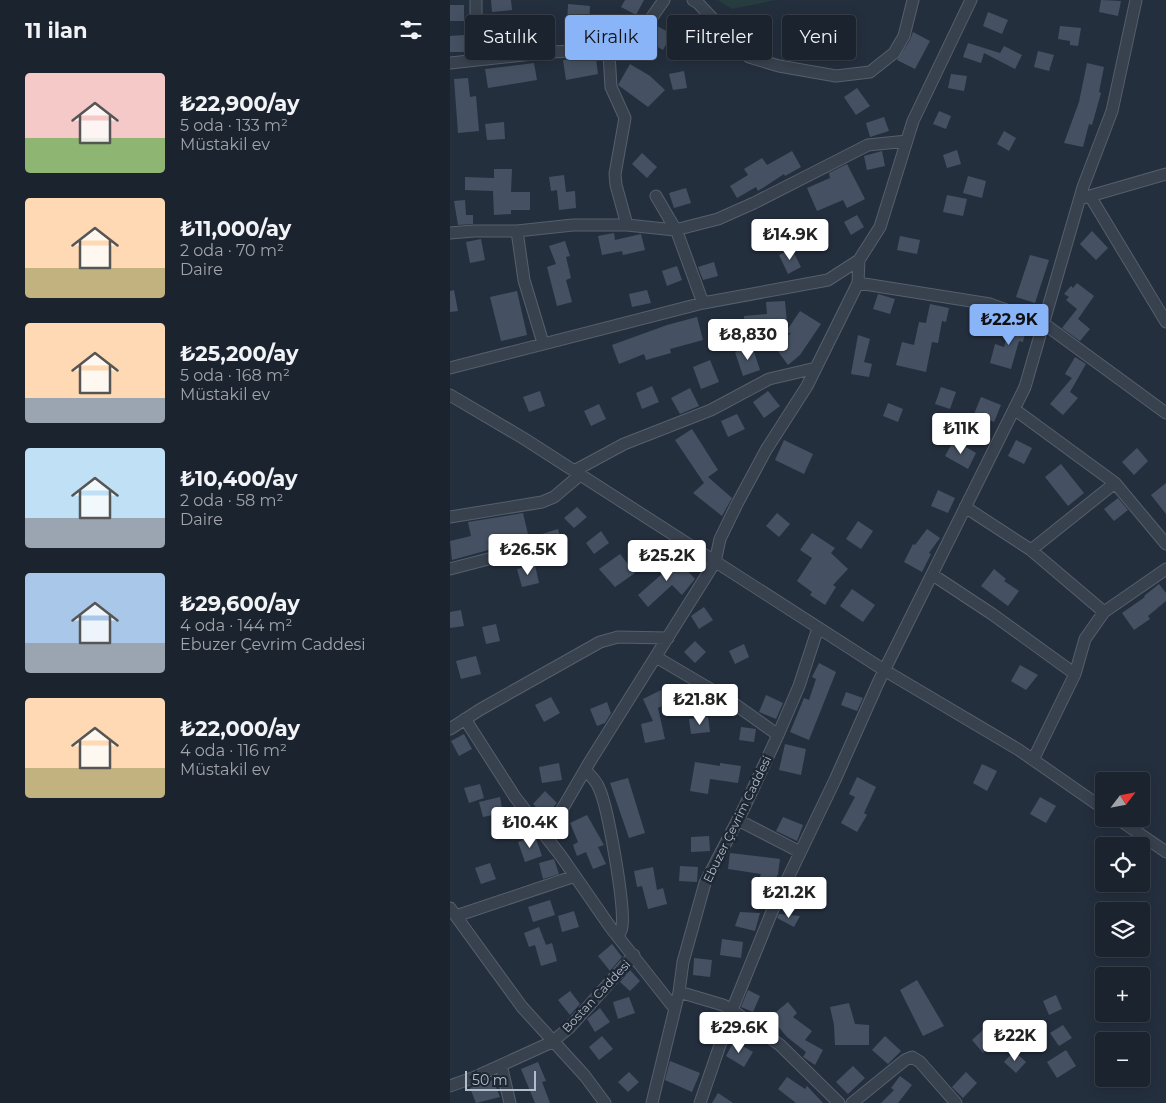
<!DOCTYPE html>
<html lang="tr">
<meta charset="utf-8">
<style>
:root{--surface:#1b232e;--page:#242b36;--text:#f1f3f6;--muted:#a0a4aa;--line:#39404a;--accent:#8ab4f8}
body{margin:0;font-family:Montserrat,sans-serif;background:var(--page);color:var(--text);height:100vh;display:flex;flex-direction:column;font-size:19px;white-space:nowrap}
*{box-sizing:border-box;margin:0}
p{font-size:16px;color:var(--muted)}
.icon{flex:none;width:28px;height:28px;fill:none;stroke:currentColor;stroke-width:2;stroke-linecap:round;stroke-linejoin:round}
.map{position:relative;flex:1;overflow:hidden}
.sheet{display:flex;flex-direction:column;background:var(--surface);width:450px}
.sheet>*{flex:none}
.top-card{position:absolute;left:15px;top:15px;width:475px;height:45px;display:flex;gap:10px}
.needle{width:32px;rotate:58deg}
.fabs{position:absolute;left:645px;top:772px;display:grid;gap:10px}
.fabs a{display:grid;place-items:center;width:55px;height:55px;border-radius:5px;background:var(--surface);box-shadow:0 2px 12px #0003,0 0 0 1px var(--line);font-size:25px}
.scale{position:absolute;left:15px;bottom:12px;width:71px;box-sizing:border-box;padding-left:5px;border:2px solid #b4bcc9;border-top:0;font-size:14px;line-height:18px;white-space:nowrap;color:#b4bcc9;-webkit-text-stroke:4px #1d2633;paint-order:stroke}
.price{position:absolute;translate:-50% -42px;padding:0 11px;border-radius:5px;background:#fff;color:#222;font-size:16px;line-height:32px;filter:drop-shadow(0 1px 2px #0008)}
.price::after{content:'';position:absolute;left:50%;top:30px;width:15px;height:11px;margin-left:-8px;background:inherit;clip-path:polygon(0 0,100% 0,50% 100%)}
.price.current{background:var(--accent);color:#111}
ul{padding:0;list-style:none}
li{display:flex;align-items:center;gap:15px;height:125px;padding:0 25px}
li span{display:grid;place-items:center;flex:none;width:140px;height:100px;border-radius:5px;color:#555}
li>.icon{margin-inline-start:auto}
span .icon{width:60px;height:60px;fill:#fffc;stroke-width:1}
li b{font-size:21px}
h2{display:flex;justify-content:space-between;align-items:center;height:60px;padding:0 25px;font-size:21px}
.tag{padding:0 18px;border-radius:5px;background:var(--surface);box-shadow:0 2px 12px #0003,0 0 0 1px var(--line);font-size:18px;line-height:45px}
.tag.current{background:var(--accent);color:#111}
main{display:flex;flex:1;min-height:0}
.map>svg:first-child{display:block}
</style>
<main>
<section class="sheet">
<h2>11 ilan<svg class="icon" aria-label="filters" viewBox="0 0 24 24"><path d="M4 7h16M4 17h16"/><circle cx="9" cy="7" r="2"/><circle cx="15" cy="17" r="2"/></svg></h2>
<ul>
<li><span style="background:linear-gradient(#f6c9c9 65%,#8fb573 0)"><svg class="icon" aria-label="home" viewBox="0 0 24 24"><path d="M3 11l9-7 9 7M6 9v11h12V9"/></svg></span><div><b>₺22,900/ay</b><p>5 oda · 133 m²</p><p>Müstakil ev</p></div></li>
<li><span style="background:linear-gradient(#ffd9b3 70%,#c2b280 0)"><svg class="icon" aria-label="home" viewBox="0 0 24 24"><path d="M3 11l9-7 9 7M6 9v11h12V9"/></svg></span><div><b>₺11,000/ay</b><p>2 oda · 70 m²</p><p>Daire</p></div></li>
<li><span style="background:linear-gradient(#ffd9b3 75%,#9aa5b1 0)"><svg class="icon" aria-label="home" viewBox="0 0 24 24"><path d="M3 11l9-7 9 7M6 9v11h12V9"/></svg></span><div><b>₺25,200/ay</b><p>5 oda · 168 m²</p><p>Müstakil ev</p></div></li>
<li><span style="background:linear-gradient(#bfe0f5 70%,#9aa5b1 0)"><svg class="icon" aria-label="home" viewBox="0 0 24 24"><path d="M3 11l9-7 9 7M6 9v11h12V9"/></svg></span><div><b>₺10,400/ay</b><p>2 oda · 58 m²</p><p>Daire</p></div></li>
<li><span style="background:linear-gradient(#a9c7e8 70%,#9aa5b1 0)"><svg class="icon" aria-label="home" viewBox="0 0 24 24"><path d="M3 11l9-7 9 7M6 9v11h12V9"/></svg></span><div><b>₺29,600/ay</b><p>4 oda · 144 m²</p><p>Ebuzer Çevrim Caddesi</p></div></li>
<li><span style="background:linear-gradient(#ffd9b3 70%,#c2b280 0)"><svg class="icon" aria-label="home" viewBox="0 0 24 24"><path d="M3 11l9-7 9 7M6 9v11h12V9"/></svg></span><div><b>₺22,000/ay</b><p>4 oda · 116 m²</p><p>Müstakil ev</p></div></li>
</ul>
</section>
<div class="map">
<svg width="716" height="1103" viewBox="0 0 716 1103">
<rect width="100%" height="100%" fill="#242f3e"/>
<path fill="#263c3f" d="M268,0H326L282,9Z"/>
<path fill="#455162" d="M41,0H61L62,10L42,12Z
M175,0H194L186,15L171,7Z
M651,0L671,1L668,16L649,12Z
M118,4L140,6L139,27L117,26Z
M0,5H14V21H0Z
M538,12L558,20L552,34L533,26Z
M170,15L174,35L159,39L155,19Z
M64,20H80V29L104,28V43H58V49L41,51L39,33L64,31Z
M205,25L230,38L236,32L249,45L233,60L217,43L213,50L197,41Z
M610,26L631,28L628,46L620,45V41L608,39Z
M463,32L480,41L465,69L447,60L460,40Z
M14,35L15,52H0V36Z
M518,43L550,53L554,46L572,55L565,69L534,53L531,63L513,57Z
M588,51L604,55L599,71L584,67Z
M146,58L148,74L116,80L113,60Z
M84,63L87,80L38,88L35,69Z
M637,63L654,67L649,92L651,93L642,125L639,124L633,147L614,143L629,102Z
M180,64L200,76L215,90L198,107L168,85Z
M234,71L237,88L223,90L219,74Z
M501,74L517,76L514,91L498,88Z
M18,78L20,97L26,96L29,131L8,133L4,79Z
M407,88L420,106L406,115L394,97Z
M489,111L501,116L496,129L483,124Z
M434,117L439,131L420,137L416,123Z
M54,122L55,139L37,140L35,124Z
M554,131L566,138L559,151L547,144Z
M507,150L511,164L497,168L493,155Z
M342,151L351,167L335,176L334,174L308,191L306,187L287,198L280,186L298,175L294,169L312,158L317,165Z
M432,151L435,166L417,170L414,156Z
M192,153L207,167L197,178L182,164Z
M397,164L415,199L397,208L393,200L367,211L357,188L380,178L379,173Z
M44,169H62L61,192H80V210H61V214L44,215L43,191L15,190V177L44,178Z
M114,175L116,192L125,191L126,208L109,210L107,190L101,191L99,177Z
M518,176L536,181L532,198L513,193Z
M236,188L241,203L224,208L219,193Z
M497,195L517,199L513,216L493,212Z
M15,200L16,215H23V224L8,225L4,201Z
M407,215L414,227L401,235L394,222Z
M642,231L658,248L646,260L630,244Z
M164,233L165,240L191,234L195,250L173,255L172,251L152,255L148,236Z
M450,236L470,240L467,254L447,250Z
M31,239L35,260L20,263L16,242Z
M115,241L120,256L116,257L121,278L116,280L122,302L107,306L97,267L106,264L99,246Z
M342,249L351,267L338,274L329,255Z
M580,255L599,260L585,303L566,297Z
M264,262L268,276L253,280L248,267Z
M227,266L232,280L217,286L212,271Z
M627,283L644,296L628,319L640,329L630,341L612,328L627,309L616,300L619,297L614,294L621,286L623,288Z
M4,290L8,311L0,312V291Z
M197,290L201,303L182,307L179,294Z
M67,291L77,335L51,341L40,297Z
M428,294L445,299L440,314L423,309Z
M335,301L337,323L311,325L312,335L295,336L294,316L317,314L316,302Z
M480,304L499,308L496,322L492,321L488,343L482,342L476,372L446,365L452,342L464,345L469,322L476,323Z
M350,311L371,324L350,355L338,365L324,346L341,333H335Z
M530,313L545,315L543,329L528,326Z
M247,317L253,340L220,349L221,353L196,360L194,354L169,364L162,345L217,325Z
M561,320L577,325L573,342L569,341L561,369L540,363L545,344L554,347Z
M408,335L420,339L414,362L422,364L419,377L401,374Z
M302,346L310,370L293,376L285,352Z
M625,357L636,364L620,392L628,398L613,415L600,404L622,378L615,374Z
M260,360L269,382L251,389L243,367Z
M202,386L209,402L192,409L186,393Z
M491,387L506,392L500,409L485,404Z
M240,388L249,406L230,414L221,398Z
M90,391L95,406L79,412L73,397Z
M318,391L330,406L314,418L303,402Z
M531,397L551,405L544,422L524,414Z
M438,403L453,409L448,422L433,416Z
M149,404L156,419L141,426L134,411Z
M287,414L295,429L278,437L271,421Z
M242,429L268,470L258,477L282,498L272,516L243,493L254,483L225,440Z
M334,440L363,454L354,474L325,460Z
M504,440L526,453L518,469L495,456Z
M566,440L582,448L574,464L558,456Z
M687,448L698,461L684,475L672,462Z
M611,464L634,493L618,506L595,477Z
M716,483V514L701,495Z
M488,490L505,498L498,513L481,506Z
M668,498L678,510L664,521L654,509Z
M127,507L137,517L124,528L114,518Z
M73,513L82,551L57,556L53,546L2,560L0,541L21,536L18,522Z
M327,513L340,524L329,537L316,526Z
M408,521L423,531L411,549L396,539Z
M108,529L112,543L96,548L92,534Z
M477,529L490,538L479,553L481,554L472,572L454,562L463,544L465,545Z
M151,531L159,543L144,554L136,543Z
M362,533L385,548L381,553L398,569L383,585L386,587L375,605L360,595L362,592L347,581L362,558L350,550Z
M170,554L185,573L165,587L149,569Z
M218,557L231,570L234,567L245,579L232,595L222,585L198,607L188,595L212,574L207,569Z
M85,565L89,583L72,587L67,569Z
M544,569L556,579L554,581L569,591L558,606L531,586Z
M709,584L716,593V601L698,616L700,619L684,630L672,613L695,597L694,596Z
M402,589L425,605L413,622L390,606Z
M254,607L263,620L249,629L241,616Z
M11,610L14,626L0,628V612Z
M46,624L50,641L36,644L32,627Z
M245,641L256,652L245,663L234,652Z
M294,644L299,657L285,664L279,651Z
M26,656L31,674L11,679L6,661Z
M369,663L386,672L359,740L340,732L354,698L359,700L366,679L362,677Z
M570,665L588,675L576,690L561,681Z
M211,690L218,703L208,708L215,739L195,743L191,724L203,721L193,699Z
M396,692L413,698L407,711L391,705Z
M316,695L333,703L326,719L309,712Z
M101,697L110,713L94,722L85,705Z
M157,702L161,713L155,723L147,726L140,709Z
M258,717L260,732L241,734L239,719Z
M291,727L306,729L304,742L289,740Z
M14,734L22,749L9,756L1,741Z
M335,744L356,749L351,775L329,770Z
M245,762L270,766V763L291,766L288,783L260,779L258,794L240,791Z
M109,763L112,780L92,783L89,767Z
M532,764L547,771L537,791L523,783Z
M407,777L426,787L414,813L417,815L407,832L391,823L405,797L399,794Z
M178,778L195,833L179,838L160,783Z
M30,784L34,798L19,803L14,788Z
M95,791L107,803L95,816L83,804Z
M50,797L53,813L33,817L29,802Z
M590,797L606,806L596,823L580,814Z
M137,815L154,845L148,847L156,864L143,869L136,852L127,856L123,845L128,842L120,823Z
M333,817L353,825L347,841L326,831Z
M85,836L92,856L75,862L68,842Z
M259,836L260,851L241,852V837Z
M280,853L330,859L328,874L316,899L303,893L311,874L278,869Z
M104,859L109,874L93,879L89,863Z
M40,863L46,879L31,884L25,868Z
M230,866L248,867L247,882L229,881Z
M203,867L207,890L213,888L217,904L198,909L192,886L187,887L184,871Z
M100,900L105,915L83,922L78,907Z
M124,911L129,927L112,932L108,916Z
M290,912L310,913L305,931L285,926Z
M329,914L350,916L344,927L327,918Z
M89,927L96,945L102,943L107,961L91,966L85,945L79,947L74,933Z
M272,939L293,942L291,958L270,955Z
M162,944L172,957L160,971L148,956Z
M244,958L262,960L260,977L243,975Z
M180,970L190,981L180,991L170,982Z
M467,980L494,1026L473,1036L450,990Z
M298,990L310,996L303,1012L291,1007Z
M120,991L130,1004L120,1015L108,1000Z
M606,995L612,1009L599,1015L593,1001Z
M179,997L185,1013L168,1019L163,1002Z
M338,1002L347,1013L343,1017L362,1031L355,1040L373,1050L365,1065L353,1057L356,1052L337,1037L320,1017Z
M399,1003L405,1024L419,1025V1045H385L384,1025L380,1007Z
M150,1008L160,1022L145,1032L137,1019Z
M613,1025L622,1038L609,1046L600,1033Z
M537,1026L549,1039L533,1053L522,1040Z
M152,1036L163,1049L149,1060L139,1047Z
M435,1036L451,1051L438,1064L422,1050Z
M284,1041L303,1052L294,1067L276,1056Z
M616,1050L626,1066L607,1078L597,1062Z
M564,1051L576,1062L566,1073L554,1062Z
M220,1061L250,1073L242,1092L215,1080Z
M88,1062L96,1081L92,1082L100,1103H85L71,1069Z
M403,1066L415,1078L398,1094L386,1082Z
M179,1072L189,1082L178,1092L168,1082Z
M516,1072L527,1083L513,1098L502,1087Z
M450,1076L462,1085L448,1103H431L444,1090L441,1088Z
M337,1077L355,1089L357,1086L373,1103H346L328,1089Z
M43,1080L50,1097L26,1103L20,1088Z
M268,1093L283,1103H262Z"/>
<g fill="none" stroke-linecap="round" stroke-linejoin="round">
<defs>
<path id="minor" d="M26,0V60
M243,0L248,3L299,57L329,66L386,76L420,72L444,53L454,36L463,0
M159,53L161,87L175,118L165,174L166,185L177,225
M0,63L101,52L149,50L159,53L176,44L195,27L214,0
M206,196L227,232L253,303
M640,196L716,322
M633,198L716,174
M67,231L74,280L93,343
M0,233L24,231H67L123,225H177L225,230L268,219L304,203L418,145L457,141
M408,283L540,304L593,323L716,413
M0,368L253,303L378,280L409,260L430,227L463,121L521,0
M0,395L73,438L434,670L569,750L654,809
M564,409L665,483L716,544
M124,471L174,444L261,410L319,379L366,368
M515,507L581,550L654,612
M0,517L92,502L104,497L130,475
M581,550L665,483
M0,569L50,556
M483,575L542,614L625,674
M206,657L279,700L328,735
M15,719L65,797L111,856L161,928L225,1009
M0,729L31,709L150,642L168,637L218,638
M583,760L625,674L635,639L654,612L716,569
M135,770C141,776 146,780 149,788C158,807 175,905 172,926C172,929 170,933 168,936
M668,819L716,852
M288,820L350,852
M96,837L139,763L265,562L270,539L287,504L316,450L357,386L408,283L409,260
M0,908L72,1007L135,1076L155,1103
M6,916L125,876
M229,992L273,1005L282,1010L330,1045L389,1103
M51,1065L60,1103
M0,1086L25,1077L102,1042L120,1027L184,955
M202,1103L229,992L233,962L255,883L294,808L328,735L349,686L368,628
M250,1103L282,1010L323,909L385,780L428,683L575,387L633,187L662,111L686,0
M402,1103L455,1060L462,1057L470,1062L506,1103"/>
</defs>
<use href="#minor" stroke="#565f6c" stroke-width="13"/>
<use href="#minor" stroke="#38414e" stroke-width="11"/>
</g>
<g text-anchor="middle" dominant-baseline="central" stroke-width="5" stroke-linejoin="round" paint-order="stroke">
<g font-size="12" fill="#b4bcc9" stroke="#1d2633">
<text transform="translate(287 819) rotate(-64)">Ebuzer Çevrim Caddesi</text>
<text transform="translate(146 996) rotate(-47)">Bostan Caddesi</text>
</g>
</g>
</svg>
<div class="fabs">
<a><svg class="needle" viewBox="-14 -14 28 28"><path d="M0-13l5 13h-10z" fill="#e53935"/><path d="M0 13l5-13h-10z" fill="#a0a4aa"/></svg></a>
<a><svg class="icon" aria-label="locate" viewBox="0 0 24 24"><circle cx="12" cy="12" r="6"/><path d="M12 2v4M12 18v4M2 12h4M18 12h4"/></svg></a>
<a><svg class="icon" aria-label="layers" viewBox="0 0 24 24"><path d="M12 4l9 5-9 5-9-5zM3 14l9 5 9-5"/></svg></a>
<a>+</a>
<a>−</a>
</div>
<div class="scale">50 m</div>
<b class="price" style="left:340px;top:261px">₺14.9K</b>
<b class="price current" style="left:559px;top:346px">₺22.9K</b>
<b class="price" style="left:298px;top:361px">₺8,830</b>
<b class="price" style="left:511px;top:455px">₺11K</b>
<b class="price" style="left:78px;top:576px">₺26.5K</b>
<b class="price" style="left:217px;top:582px">₺25.2K</b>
<b class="price" style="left:250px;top:726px">₺21.8K</b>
<b class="price" style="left:80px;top:849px">₺10.4K</b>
<b class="price" style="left:339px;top:919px">₺21.2K</b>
<b class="price" style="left:289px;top:1054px">₺29.6K</b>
<b class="price" style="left:565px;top:1062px">₺22K</b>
<div class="top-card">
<a class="tag">Satılık</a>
<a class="tag current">Kiralık</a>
<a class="tag">Filtreler</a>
<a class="tag">Yeni</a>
</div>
</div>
</main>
